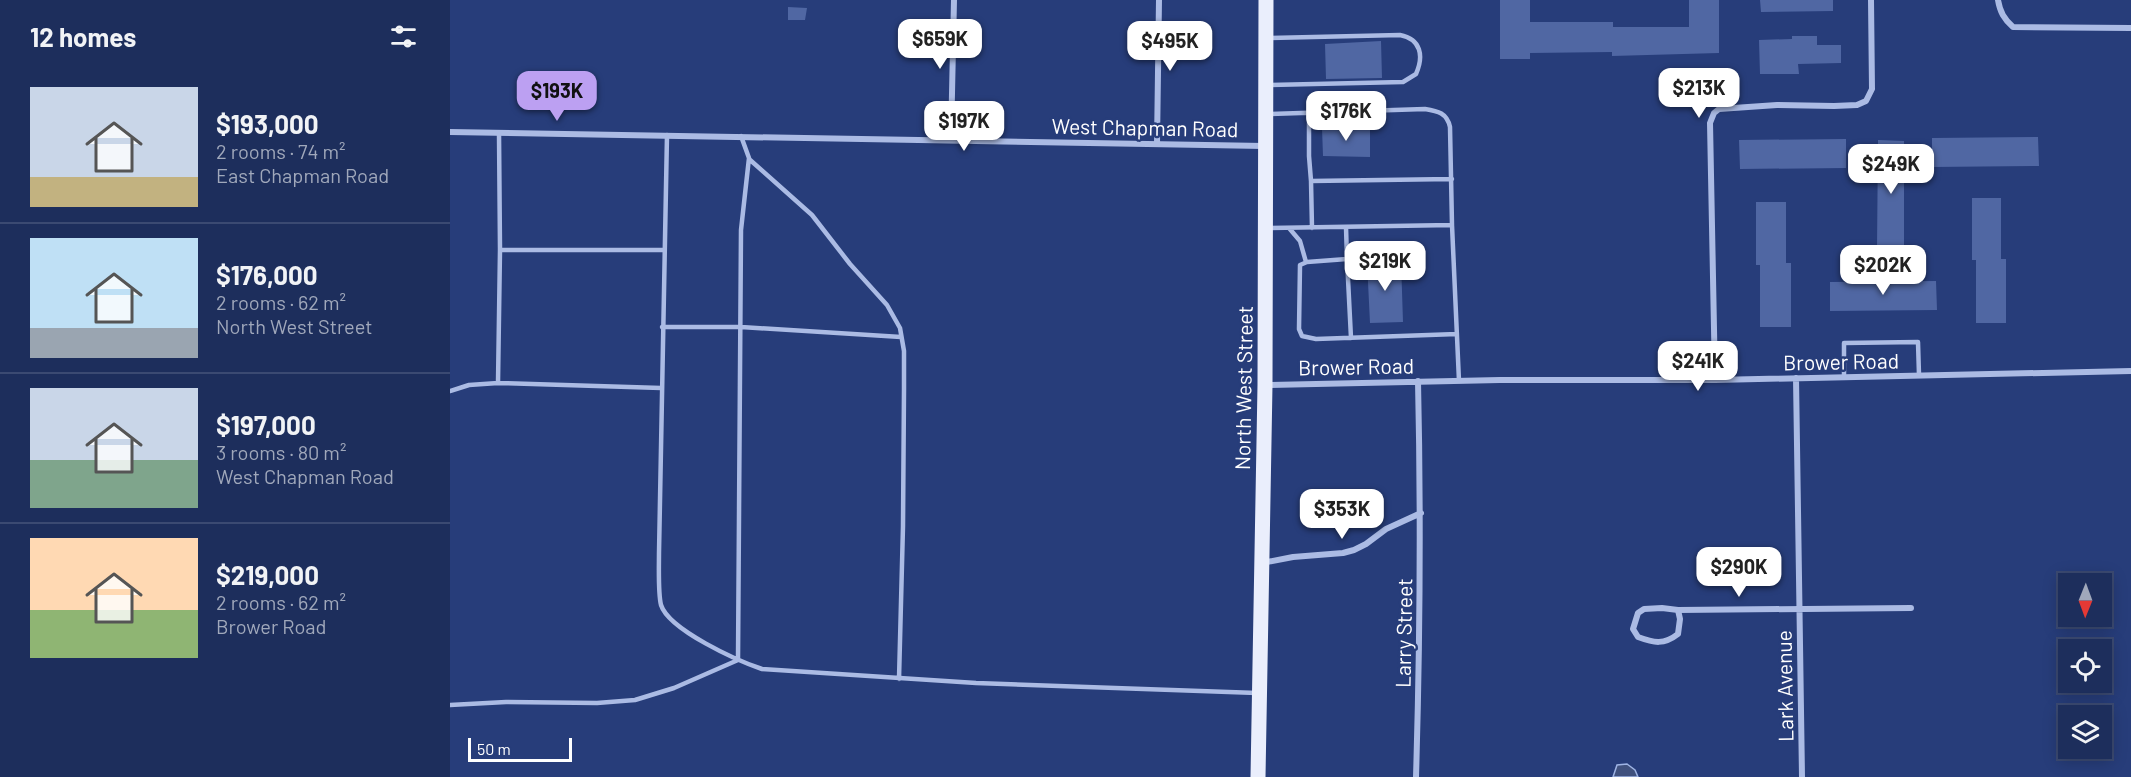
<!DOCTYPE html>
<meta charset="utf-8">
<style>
:root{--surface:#1d2e5c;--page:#253662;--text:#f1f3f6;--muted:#a0a8bb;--line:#3b4a72;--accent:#bca0f2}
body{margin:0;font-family:Barlow,sans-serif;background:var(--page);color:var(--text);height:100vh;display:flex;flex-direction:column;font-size:22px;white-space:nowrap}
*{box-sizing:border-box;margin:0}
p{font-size:20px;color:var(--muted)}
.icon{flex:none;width:33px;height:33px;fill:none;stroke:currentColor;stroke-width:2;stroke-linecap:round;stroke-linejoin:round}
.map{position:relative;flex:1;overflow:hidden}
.side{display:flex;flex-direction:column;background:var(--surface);width:450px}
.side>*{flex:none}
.needle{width:39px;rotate:181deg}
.buttons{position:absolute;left:1608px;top:573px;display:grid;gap:12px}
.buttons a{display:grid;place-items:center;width:54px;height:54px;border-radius:0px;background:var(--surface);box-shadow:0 3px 15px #0003,0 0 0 2px var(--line);font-size:30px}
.scale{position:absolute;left:18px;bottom:15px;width:104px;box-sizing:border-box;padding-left:6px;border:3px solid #fff;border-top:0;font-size:16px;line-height:21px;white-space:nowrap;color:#fff;-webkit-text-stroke:4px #273d7a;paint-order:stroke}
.price{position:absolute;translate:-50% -51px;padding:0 14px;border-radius:12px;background:#fff;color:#222;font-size:20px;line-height:39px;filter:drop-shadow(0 2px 3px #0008)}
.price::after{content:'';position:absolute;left:50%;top:36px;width:18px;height:14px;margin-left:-9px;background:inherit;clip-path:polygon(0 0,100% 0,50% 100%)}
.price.active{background:var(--accent);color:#111}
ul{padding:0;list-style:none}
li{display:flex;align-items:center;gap:18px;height:150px;padding:0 30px}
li+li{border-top:2px solid var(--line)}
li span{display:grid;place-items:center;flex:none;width:168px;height:120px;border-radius:0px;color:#555}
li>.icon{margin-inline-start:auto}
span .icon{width:72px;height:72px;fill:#fffc;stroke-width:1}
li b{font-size:26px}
h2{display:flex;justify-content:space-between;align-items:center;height:72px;padding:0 30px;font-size:26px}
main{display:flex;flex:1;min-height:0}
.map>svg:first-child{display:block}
</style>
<main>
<section class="side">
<h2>12 homes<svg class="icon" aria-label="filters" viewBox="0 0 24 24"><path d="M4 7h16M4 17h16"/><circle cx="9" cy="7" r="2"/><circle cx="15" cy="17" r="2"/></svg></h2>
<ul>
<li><span style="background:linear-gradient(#c9d6e8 75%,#c2b280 0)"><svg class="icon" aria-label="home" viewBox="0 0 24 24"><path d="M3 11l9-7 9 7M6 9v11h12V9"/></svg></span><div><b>$193,000</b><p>2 rooms · 74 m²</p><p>East Chapman Road</p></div></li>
<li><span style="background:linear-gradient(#bfe0f5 75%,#9aa5b1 0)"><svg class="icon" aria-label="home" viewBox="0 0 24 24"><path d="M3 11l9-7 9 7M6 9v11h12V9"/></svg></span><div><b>$176,000</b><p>2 rooms · 62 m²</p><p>North West Street</p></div></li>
<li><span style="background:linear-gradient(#c9d6e8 60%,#7fa58c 0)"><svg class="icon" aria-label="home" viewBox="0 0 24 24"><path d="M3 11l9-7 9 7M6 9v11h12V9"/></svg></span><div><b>$197,000</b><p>3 rooms · 80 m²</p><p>West Chapman Road</p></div></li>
<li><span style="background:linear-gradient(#ffd9b3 60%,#8fb573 0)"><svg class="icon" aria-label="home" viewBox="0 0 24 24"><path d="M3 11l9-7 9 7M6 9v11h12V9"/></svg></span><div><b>$219,000</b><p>2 rooms · 62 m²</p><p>Brower Road</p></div></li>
</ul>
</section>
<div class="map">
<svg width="1681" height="777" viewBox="0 0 1681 777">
<rect width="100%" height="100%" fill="#273d7a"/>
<path fill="#40517e" stroke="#9fb4e4" stroke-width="1.5" d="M1177,764L1185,770L1188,777H1163L1167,765Z"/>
<path fill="#5067a3" d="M1050,0H1080V22H1163V27H1239V0H1269V53L1162,56V52L1080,53V59H1050Z
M1310,0H1383V11L1311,12Z
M338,7L357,8L355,20H338Z
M1342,36H1367V45H1391V63L1348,64L1349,74H1310L1309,40L1342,39Z
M931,41L932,78L876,79L875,44Z
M872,128H920V157L873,156Z
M1588,137L1589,166L1482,167V138Z
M1396,139V168L1290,169L1289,140Z
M1428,140L1454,141V248H1427Z
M1522,198H1551V259H1556V323H1526V260H1522Z
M1306,202H1336V263H1341V327H1310V265H1306Z
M951,261L953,322L920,323L917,262Z
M1486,281L1487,310L1380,311V282Z"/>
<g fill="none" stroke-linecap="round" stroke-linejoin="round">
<path stroke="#abbbe4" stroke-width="4.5" d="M818,85L953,82L966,74C974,56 971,39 950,35L819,38
M859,113V156L861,181
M818,114L975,109C988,111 997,113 1000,127L1002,225
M217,135L209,553C209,566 208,593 211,605C219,630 288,661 312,669L526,683L807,693
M299,159L362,215L400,264L437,305L450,328L454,351V389L453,526L449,679
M896,227L897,259L857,262L850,265L849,329L852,336L866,339L1007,334
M817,228L1002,225L1009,381
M839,228L850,241L856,262
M862,228L861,181L1002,179
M50,250H214
M897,259L901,338
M212,327H291L451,337
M1394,377V343L1468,342L1469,375
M48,383L50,250L49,133
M0,391L19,385L48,383L211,388
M0,705L56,702L147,703L185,700L224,688L288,660L291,230L299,158L291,136"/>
<path stroke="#abbbe4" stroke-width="6" d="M1548,0C1550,12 1554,19 1563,27L1681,28
M0,132L814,146
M501,140L504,0
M707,144L709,0
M1346,378L1352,777
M1265,380L1260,123L1264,113L1269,109L1327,105L1384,106L1407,105L1416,101L1422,89L1421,0
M815,385L1050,380H1265L1681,371
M812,563L843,557L893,553L904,550L916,544L936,529L971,513
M1212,608L1228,610L1230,619L1228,634C1214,645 1204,643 1188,637L1183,629L1188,613L1194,609Z
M1228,610L1461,608
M966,777C970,644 971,514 968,381"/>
<path stroke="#eaeefc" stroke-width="15" d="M808,777L815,385L816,0"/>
</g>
<g text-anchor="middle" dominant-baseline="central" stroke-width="5" stroke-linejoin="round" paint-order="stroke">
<g font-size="21" fill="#fff" stroke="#273d7a">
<text transform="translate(695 127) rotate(1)">West Chapman Road</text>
<text transform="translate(1391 361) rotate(-1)">Brower Road</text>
<text transform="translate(906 366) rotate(-1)">Brower Road</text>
<text transform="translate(793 388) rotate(-89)">North West Street</text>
<text transform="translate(953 633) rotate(-89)">Larry Street</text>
<text transform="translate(1334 686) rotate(-91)">Lark Avenue</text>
</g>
</g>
</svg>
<div class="buttons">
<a><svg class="needle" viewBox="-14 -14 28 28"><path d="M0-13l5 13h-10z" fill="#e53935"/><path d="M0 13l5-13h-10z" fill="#a0a8bb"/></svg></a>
<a><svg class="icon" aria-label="locate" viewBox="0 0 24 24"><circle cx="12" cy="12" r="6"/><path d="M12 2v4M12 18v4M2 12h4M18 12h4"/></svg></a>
<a><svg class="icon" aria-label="layers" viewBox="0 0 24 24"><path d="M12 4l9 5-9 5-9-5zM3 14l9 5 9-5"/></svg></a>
</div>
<div class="scale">50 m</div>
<b class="price" style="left:490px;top:70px">$659K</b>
<b class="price" style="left:720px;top:72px">$495K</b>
<b class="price" style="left:1249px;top:119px">$213K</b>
<b class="price active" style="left:107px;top:122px">$193K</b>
<b class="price" style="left:896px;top:142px">$176K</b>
<b class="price" style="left:514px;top:152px">$197K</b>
<b class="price" style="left:1441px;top:195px">$249K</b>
<b class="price" style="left:935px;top:292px">$219K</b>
<b class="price" style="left:1433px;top:296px">$202K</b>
<b class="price" style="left:1248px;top:392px">$241K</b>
<b class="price" style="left:892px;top:540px">$353K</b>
<b class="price" style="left:1289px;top:598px">$290K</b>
</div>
</main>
